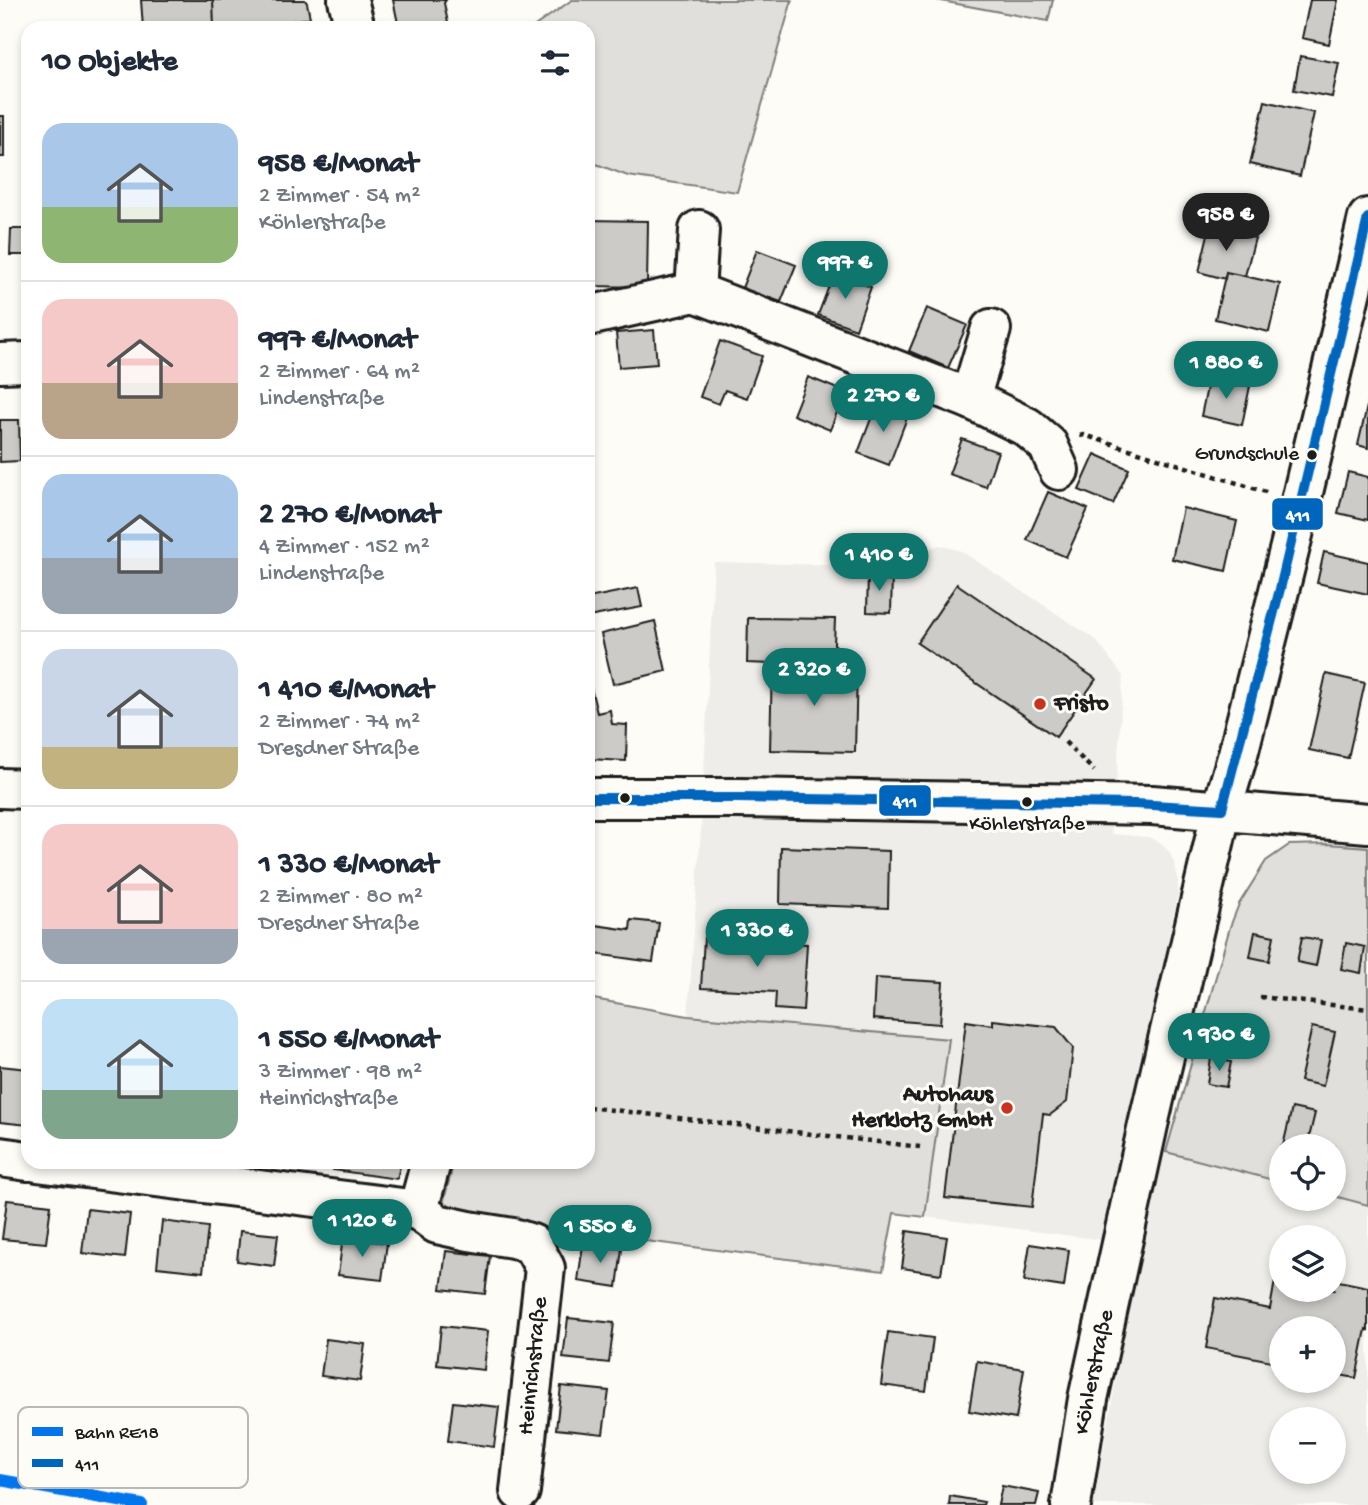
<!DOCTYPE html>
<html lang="de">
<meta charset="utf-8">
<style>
:root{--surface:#fff;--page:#f6f6f7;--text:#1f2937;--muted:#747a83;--line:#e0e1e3;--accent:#0f766e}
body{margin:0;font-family:"Gochi Hand",sans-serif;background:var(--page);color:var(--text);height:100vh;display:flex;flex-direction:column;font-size:26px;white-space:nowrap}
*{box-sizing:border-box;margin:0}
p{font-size:23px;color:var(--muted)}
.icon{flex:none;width:38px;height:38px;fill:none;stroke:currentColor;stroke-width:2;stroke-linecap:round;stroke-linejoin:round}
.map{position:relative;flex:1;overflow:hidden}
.drawer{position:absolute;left:21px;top:21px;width:574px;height:1148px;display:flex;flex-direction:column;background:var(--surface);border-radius:21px;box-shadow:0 4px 10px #0003}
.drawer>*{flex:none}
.buttons{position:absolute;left:1269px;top:1134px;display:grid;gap:14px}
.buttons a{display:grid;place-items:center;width:77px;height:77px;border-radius:50%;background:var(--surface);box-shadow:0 4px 10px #0003;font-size:35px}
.price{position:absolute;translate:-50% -60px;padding:0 16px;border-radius:24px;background:var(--accent);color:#fff;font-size:23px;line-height:46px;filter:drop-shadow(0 2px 4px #0008)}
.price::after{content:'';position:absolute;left:50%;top:42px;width:21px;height:16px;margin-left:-10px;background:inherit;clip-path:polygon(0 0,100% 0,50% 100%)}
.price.current{background:#222;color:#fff}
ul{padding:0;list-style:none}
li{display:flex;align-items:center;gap:21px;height:175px;padding:0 21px}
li+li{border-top:2px solid var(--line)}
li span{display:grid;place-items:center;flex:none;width:196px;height:140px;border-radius:21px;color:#555}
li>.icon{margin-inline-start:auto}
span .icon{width:84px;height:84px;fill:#fffc;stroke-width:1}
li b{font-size:30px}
h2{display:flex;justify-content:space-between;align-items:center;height:84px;padding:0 21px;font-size:30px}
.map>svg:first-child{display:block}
</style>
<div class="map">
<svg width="1368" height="1505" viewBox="0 0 1368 1505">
<rect width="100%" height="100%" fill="#fdfcf7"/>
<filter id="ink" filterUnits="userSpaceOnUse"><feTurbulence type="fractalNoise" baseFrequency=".0143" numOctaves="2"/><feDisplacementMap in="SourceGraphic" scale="14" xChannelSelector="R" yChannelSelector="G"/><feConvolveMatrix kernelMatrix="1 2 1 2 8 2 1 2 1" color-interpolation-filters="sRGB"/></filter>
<g filter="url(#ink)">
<path fill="#eeede9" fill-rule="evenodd" d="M939,545L961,551L1095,639L1123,676L1117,776L1111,834L1148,837L1161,843L1170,853L1175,866L1178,880V894L1125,1136L1166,1152L1281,1182V1199H1334V1196L1368,1205V1505H1093L1141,1245L925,1217L949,1039L688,1016L702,816L714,562L901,567L915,555ZM1281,1237H1334V1290H1281ZM1281,1328H1334V1381H1281ZM1281,1419H1334V1472H1281Z"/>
<path fill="#e0dfdb" stroke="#7e7e7c" stroke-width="2" d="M572,0H792L737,192L628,176L588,161V28H532Z
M936,0H1053L1048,21Z
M1327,844L1368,847V1205L1334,1196V1146H1281V1182L1166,1152L1230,927L1239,904L1266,861L1289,845Z
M588,998L688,1016L949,1039L925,1217L894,1213L883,1271L440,1215L454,1162H588Z"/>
<path fill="#cccbc8" stroke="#1c1c1c" stroke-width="2" d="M141,0H213L214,28H143Z
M213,0H305L307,3L310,18L260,26L214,28Z
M393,0H446L444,3L449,28H399Z
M1310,0H1338L1329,44L1302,38Z
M310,18L311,28H260V26Z
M1300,56L1339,63L1332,97L1294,90Z
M1265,101L1314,113L1300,176L1250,164Z
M0,116H4V157H0Z
M588,220L648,221L647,287L588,286Z
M1210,226L1255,238L1245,276L1226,272L1225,279L1199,272Z
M11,229H28V255H10Z
M757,250L796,265L781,302L742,288Z
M1226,272L1280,284L1269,332L1215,319Z
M834,273L871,287L856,329L818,315Z
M927,308L967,325L948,368L909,351Z
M654,330L657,364L619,367L616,333Z
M720,341L762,356L747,398L725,390L719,404L700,397Z
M808,377L845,392L830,430L793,415Z
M1209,378L1250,386L1242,425L1201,416Z
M1368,402V448L1358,445Z
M877,403L908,415L889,465L858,453Z
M0,420H19L20,461L0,462Z
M962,439L998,452L986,487L949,474Z
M1095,454L1129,469L1113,504L1079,490Z
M24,458H28V489H23Z
M1348,472L1368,477V520L1338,513Z
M1048,492L1088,509L1066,557L1027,540Z
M1183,508L1237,521L1226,571L1172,559Z
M1324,552L1368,562V594L1317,583Z
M868,574L892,575L891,613L867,612Z
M957,584L1096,679L1056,737L917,643Z
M638,588L642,607L588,617V598Z
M748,618L835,619L834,644L842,652L841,667L747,663Z
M655,621L666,671L613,684L601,634Z
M772,665L857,667L855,752L770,750Z
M1326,674L1365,683L1348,758L1309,750Z
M591,688L597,713L610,710L612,724L627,725L626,761L588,759V689Z
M781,847L889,851L888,908L780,904Z
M631,920L659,923L653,962L588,953V924L630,930Z
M1255,932L1274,936L1269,961L1250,957Z
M1302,937L1321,940L1316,966L1297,962Z
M704,938L807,944L803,1011L775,1009L776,992L701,988Z
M1346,943L1365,947L1361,973L1341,969Z
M875,978L943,982L940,1024L873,1019Z
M993,1020L1056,1027L1073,1048L1067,1102L1050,1115L1043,1114L1032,1207L945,1198L966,1021L993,1025Z
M1312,1027L1335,1032L1323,1086L1300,1081Z
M1211,1058L1231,1062L1226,1087L1207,1084Z
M0,1066L28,1069V1125L0,1122Z
M1292,1108L1315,1113L1307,1146H1283Z
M334,1162H401L397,1179L333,1170Z
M7,1200L51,1205L46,1243L2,1239Z
M87,1209L130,1214L125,1258L82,1253Z
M162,1221L208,1227L203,1272L157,1267Z
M240,1231L278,1235L274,1266L237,1261Z
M907,1231L947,1237L941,1274L902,1268Z
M343,1237L387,1243L382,1280L338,1275Z
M583,1244L622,1249L617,1287L578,1281Z
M1030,1244L1069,1250L1064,1287L1024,1281Z
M446,1251L490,1256L485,1294L441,1289Z
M1277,1269L1281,1270V1290H1334V1280L1368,1287V1330L1366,1329L1356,1378L1334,1374V1328H1281V1363L1206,1348L1215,1298L1270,1309Z
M568,1318L614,1323L609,1363L563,1358Z
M441,1326L488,1331L484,1370L437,1365Z
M888,1332L933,1338L926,1391L881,1385Z
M326,1339L365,1344L360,1381L321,1376Z
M977,1361L1024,1369L1016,1419L969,1411Z
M561,1386L609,1391L603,1434L556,1429Z
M453,1402L499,1407L494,1447L448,1441Z
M1002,1486L1039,1493L1036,1505H998Z
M950,1496L984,1502L983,1505H949Z"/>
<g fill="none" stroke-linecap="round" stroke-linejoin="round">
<defs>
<g id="minor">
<path d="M348,0L355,28"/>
<path d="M695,292L699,230"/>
<path d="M588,316L695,292L970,399L1027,427L1048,445L1059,470"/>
<path d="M0,363L28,362"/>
<path d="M970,399L991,329"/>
<path d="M0,1157L28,1161"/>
<path d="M37,1162L418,1210L437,1224L469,1231L513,1238L532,1244L545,1268L520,1491"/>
<path d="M418,1210L431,1162"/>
<path id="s1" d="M1071,1505L1088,1399L1148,1125L1222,809L1238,754L1292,539L1368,218"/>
</g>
<path id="major" d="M0,788L28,789
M588,798H737L1152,805L1368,823"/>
</defs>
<use href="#minor" stroke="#1c1c1c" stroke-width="44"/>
<use href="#major" stroke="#1c1c1c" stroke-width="44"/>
<path stroke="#1c1c1c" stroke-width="4.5" stroke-dasharray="5 5" stroke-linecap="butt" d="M1080,436L1084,435L1269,493
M1065,742L1094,771
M1260,997L1368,1009
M588,1107L920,1147"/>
<use href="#minor" stroke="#fdfcf7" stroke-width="38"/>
<use href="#major" stroke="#fdfcf7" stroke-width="38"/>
<defs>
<path id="bus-1" d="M588,798H737L1135,804L1222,809
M1222,809L1280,589L1368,218"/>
</defs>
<use href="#bus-1" stroke="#fdfcf7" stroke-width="16"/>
<use href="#bus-1" stroke="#0065bd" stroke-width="10"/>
<defs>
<path id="rail-1" d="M0,1480L142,1505"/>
</defs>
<use href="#rail-1" stroke="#fdfcf7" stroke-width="18"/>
<use href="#rail-1" stroke="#0474ec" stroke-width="12"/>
</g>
</g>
<g fill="#1c1c1c" stroke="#fdfcf7" stroke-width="2.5">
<circle cx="1312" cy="455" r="6"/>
<circle cx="625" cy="798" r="6"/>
<circle cx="1027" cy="802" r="6"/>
</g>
<g fill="#c8321e" stroke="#fdfcf7" stroke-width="2.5">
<circle cx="1040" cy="704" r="7"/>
<circle cx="1007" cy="1108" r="7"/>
</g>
<g text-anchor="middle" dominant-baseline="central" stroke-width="6" stroke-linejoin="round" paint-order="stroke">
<g font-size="21" fill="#1c1c1c" stroke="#fdfcf7" text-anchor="end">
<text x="1299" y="455">Grundschule</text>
<text x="1027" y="825" text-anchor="middle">Köhlerstraße</text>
</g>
<g font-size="23" font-weight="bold" fill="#1c1c1c" stroke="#fdfcf7" text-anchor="start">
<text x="1054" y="704">Fristo</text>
<text x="993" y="1095" text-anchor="end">Autohaus<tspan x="993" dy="26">Herklotz GmbH</tspan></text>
</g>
<g font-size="23" fill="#1c1c1c" stroke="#fdfcf7">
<text transform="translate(534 1366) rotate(-84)">Heinrichstraße</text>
<text stroke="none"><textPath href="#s1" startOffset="135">Köhlerstraße</textPath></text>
</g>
</g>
<rect x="18" y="1407" width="230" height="81" rx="10" fill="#fdfcf7" stroke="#bab9b5" stroke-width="2"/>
<rect x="32" y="1427" width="31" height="9" fill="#0474ec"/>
<rect x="32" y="1459" width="31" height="8" fill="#0065bd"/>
<g font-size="19" fill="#1c1c1c">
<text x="75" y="1438">Bahn RE18</text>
<text x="75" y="1470">411</text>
</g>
<g stroke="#fdfcf7" stroke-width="2.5">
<rect x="1271" y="497" width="53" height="34" rx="7" fill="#0065bd"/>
<rect x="878" y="784" width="54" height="33" rx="7" fill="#0065bd"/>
</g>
<g font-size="19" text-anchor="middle" font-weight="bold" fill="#fff">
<text x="1298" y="521">411</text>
<text x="905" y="807">411</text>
</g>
</svg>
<div class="buttons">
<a><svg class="icon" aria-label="locate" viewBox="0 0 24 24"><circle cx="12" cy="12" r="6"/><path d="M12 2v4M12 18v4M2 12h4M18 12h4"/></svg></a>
<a><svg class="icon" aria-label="layers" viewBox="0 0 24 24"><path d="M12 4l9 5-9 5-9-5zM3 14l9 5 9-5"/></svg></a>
<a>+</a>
<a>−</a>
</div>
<b class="price current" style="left:1226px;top:253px">958 €</b>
<b class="price" style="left:845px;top:301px">997 €</b>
<b class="price" style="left:1226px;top:401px">1 880 €</b>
<b class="price" style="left:883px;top:434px">2 270 €</b>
<b class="price" style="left:879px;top:593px">1 410 €</b>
<b class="price" style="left:814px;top:708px">2 320 €</b>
<b class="price" style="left:757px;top:969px">1 330 €</b>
<b class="price" style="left:1219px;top:1073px">1 930 €</b>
<b class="price" style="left:362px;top:1259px">1 120 €</b>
<b class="price" style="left:600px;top:1265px">1 550 €</b>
<section class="drawer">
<h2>10 Objekte<svg class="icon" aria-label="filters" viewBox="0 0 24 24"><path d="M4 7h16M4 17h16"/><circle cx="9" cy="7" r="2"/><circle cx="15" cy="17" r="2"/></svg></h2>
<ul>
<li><span style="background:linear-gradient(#a9c7e8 60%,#8fb573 0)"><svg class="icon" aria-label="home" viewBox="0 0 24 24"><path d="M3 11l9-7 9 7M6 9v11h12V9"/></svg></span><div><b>958 €/Monat</b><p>2 Zimmer · 54 m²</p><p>Köhlerstraße</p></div></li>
<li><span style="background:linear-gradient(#f6c9c9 60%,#b9a48a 0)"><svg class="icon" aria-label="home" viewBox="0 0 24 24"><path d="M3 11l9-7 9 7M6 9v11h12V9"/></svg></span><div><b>997 €/Monat</b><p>2 Zimmer · 64 m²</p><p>Lindenstraße</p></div></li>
<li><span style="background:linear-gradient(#a9c7e8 60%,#9aa5b1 0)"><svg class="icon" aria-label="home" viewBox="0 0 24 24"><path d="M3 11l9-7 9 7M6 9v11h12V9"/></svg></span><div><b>2 270 €/Monat</b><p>4 Zimmer · 152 m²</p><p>Lindenstraße</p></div></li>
<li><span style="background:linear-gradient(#c9d6e8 70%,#c2b280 0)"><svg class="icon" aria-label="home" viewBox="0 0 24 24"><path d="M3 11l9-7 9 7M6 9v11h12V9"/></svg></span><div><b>1 410 €/Monat</b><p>2 Zimmer · 74 m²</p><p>Dresdner Straße</p></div></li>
<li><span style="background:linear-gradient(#f6c9c9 75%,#9aa5b1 0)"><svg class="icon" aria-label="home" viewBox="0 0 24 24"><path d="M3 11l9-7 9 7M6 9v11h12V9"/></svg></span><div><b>1 330 €/Monat</b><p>2 Zimmer · 80 m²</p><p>Dresdner Straße</p></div></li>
<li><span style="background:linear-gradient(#bfe0f5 65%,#7fa58c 0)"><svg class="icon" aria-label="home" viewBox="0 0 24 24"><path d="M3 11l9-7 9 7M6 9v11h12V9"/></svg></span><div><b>1 550 €/Monat</b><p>3 Zimmer · 98 m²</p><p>Heinrichstraße</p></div></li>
</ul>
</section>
</div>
